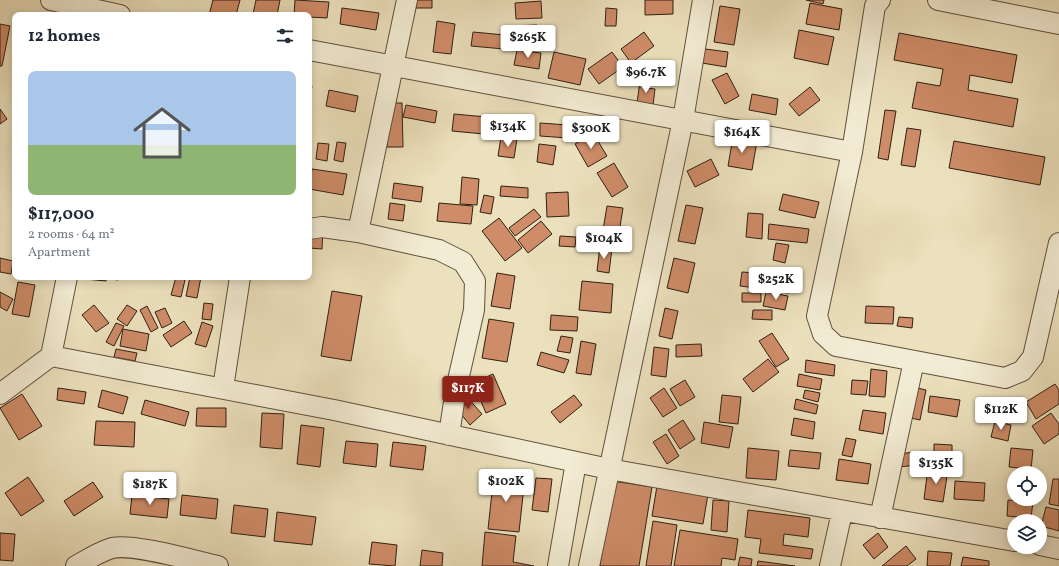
<!DOCTYPE html>
<meta charset="utf-8">
<style>
:root{--surface:#fff;--page:#f6f6f7;--text:#1f2937;--muted:#747a83;--accent:#8f2418}
body{margin:0;font-family:Vollkorn,serif;background:var(--page);color:var(--text);height:100vh;display:flex;flex-direction:column;font-size:15px;white-space:nowrap}
*{box-sizing:border-box;margin:0}
p{font-size:13px;color:var(--muted)}
.icon{flex:none;width:22px;height:22px;fill:none;stroke:currentColor;stroke-width:2;stroke-linecap:round;stroke-linejoin:round}
.map{position:relative;flex:1;overflow:hidden}
.sheet{position:absolute;left:12px;top:12px;width:300px;height:268px;display:flex;flex-direction:column;background:var(--surface);border-radius:8px;box-shadow:0 2px 10px #0003}
.sheet>*{flex:none}
.controls{position:absolute;left:1007px;top:466px;display:grid;gap:8px}
.controls a{display:grid;place-items:center;width:40px;height:40px;border-radius:50%;background:var(--surface);box-shadow:0 2px 10px #0003;font-size:20px}
.price{position:absolute;translate:-50% -34px;padding:0 9px;border-radius:4px;background:#fff;color:#222;font-size:13px;line-height:26px;filter:drop-shadow(0 1px 2px #0008)}
.price::after{content:'';position:absolute;left:50%;top:24px;width:12px;height:9px;margin-left:-6px;background:inherit;clip-path:polygon(0 0,100% 0,50% 100%)}
.price.selected{background:var(--accent);color:#fff}
ul{padding:0;list-style:none}
li{display:grid;align-content:center;gap:8px;height:212px;padding:0 16px}
li span{display:grid;place-items:center;height:124px;border-radius:8px;color:#555}
li>.icon{margin-inline-start:auto}
span .icon{width:72px;height:72px;fill:#fffc;stroke-width:1}
li b{font-size:17px}
h2{display:flex;justify-content:space-between;align-items:center;height:48px;padding:0 16px;font-size:17px}
.map>svg:first-child{display:block}
</style>
<div class="map">
<svg width="1059" height="566" viewBox="0 0 1059 566">
<rect width="100%" height="100%" fill="#ece1bd"/>
<filter id="stains"><feTurbulence type="fractalNoise" baseFrequency=".005" numOctaves="4"/><feColorMatrix values="0 0 0 0 .2 0 0 0 0 .09 0 0 0 0 .02 0 0 0 .5 -.17"/></filter>
<radialGradient id="worn" r=".72"><stop offset=".6" stop-color="#630" stop-opacity="0"/><stop offset="1" stop-color="#630" stop-opacity=".3"/></radialGradient>
<path fill="#ce8c68" stroke="#301f13" d="M213,0H240L236,15H209Z
M256,0H280L277,15L253,14Z
M295,0L329,2L327,18L309,17V15H294Z
M413,0H432V8H413Z
M645,0H673V14L645,15Z
M806,0H824L823,4Z
M541,1L542,18L516,19L515,3Z
M810,3L842,9L839,30L806,24Z
M720,6L740,9L734,45L714,42Z
M342,8L379,13L376,30L340,24Z
M606,8L617,9L616,26H605Z
M437,21L455,24L451,54L433,52Z
M0,24L10,26L2,66H0Z
M537,25L538,39L513,40L512,26Z
M799,30L834,37L828,65L794,58Z
M473,32L505,35L504,49L471,46Z
M644,32L654,46L631,63L621,49Z
M899,33L1017,55L1012,83L970,75L968,90L1018,99L1013,127L912,108L917,82L940,86L943,69L894,60Z
M698,48L728,52L726,67L696,62Z
M517,50L541,53L539,69L514,65Z
M554,52L586,59L580,85L548,78Z
M612,52L623,67L599,84L588,69Z
M727,73L739,96L725,104L712,80Z
M640,81L647,82L646,88L655,89L653,105L637,103Z
M309,85L312,86L309,101Z
M810,87L820,100L799,116L789,104Z
M329,90L358,96L355,112L326,106Z
M752,94L778,99L776,115L749,110Z
M386,103H402L403,147H387Z
M406,105L437,111L435,123L403,117Z
M0,109L7,119L0,124Z
M885,110L896,111L888,160L878,158Z
M454,114L487,117L484,134L452,131Z
M505,116L529,119L528,134L504,131Z
M540,123L568,125V138L540,136Z
M907,128L921,130L915,167L901,165Z
M593,133L607,156L588,167L575,144Z
M501,137L517,139L514,158L498,156Z
M733,137L757,141L752,170L728,166Z
M954,141L1045,157L1040,185L949,168Z
M337,142L346,143L343,162L334,160Z
M318,143L329,144L327,161L316,159Z
M539,144L556,146L553,165L537,162Z
M711,159L719,175L695,187L687,171Z
M614,163L628,187L612,197L597,173Z
M312,169L347,174L343,195L309,189Z
M462,177L479,179L477,205L460,204Z
M394,183L423,187L421,202L392,198Z
M501,186L528,188V198L500,196Z
M568,192L569,216L547,217L546,193Z
M783,194L819,202L815,218L779,210Z
M484,195L494,197L491,214L480,212Z
M14,199H15V211H13Z
M390,203L405,205L403,221L388,219Z
M439,203L473,206L471,224L437,221Z
M686,205L703,208L695,244L678,241Z
M607,206L623,208L619,233L603,230Z
M534,209L541,217L515,236L509,228Z
M748,213L763,214L762,239L746,237Z
M499,218L522,248L505,261L482,231Z
M541,221L552,234L528,253L518,240Z
M769,224L809,229L807,243L768,239Z
M309,228H323L322,249L309,248Z
M560,236L576,237L575,247L559,246Z
M776,243L789,245L785,263L773,260Z
M600,246L612,248L609,273L597,271Z
M0,258L13,261L11,274L0,272Z
M674,258L695,263L688,293L667,288Z
M742,272L767,274L765,289L740,286Z
M497,273L515,276L510,309L491,306Z
M771,275L791,278L789,293L769,291Z
M85,277H118V280L106,278V281L85,279Z
M176,277L185,280L181,297L171,295Z
M190,277H201L197,298L186,296Z
M582,281L613,284L611,313L579,310Z
M18,282L35,285L29,317L12,314Z
M332,291L362,296L351,361L321,356Z
M0,292L13,299L7,311L0,307Z
M766,292L788,296L785,310L763,306Z
M742,293H761V302H742Z
M204,303L213,304L211,320L202,319Z
M94,305L109,323L96,332L82,315Z
M127,305L137,311L127,326L117,319Z
M147,306L158,328L151,332L140,310Z
M866,306L894,307L893,324L865,323Z
M165,308L172,323L162,328L155,312Z
M665,308L678,311L672,339L659,336Z
M753,310H772V320L752,319Z
M551,315L578,317L577,331L550,330Z
M899,317L913,318L912,328L897,326Z
M489,319L514,323L507,362L482,358Z
M184,321L192,333L171,347L163,335Z
M202,322L213,326L206,347L195,344Z
M116,323L124,326L114,346L106,342Z
M123,329L149,334L146,351L120,346Z
M772,333L789,359L776,367L759,341Z
M561,336L573,338L570,353L557,351Z
M581,341L596,344L591,375L576,373Z
M701,344L702,356L676,357V345Z
M654,347L669,349L666,377L651,375Z
M116,349L137,353L135,361L114,357Z
M541,352L569,360L564,373L537,365Z
M768,359L779,372L753,392L743,379Z
M806,360L835,365L834,376L805,372Z
M871,369L887,371L885,397L869,396Z
M493,374L506,404L486,413L473,383Z
M799,374L822,379L820,390L797,386Z
M685,380L695,397L680,406L670,389Z
M852,380L868,381L866,395L851,394Z
M1055,384L1059,390V404L1036,419L1026,402Z
M913,387L926,390L920,420L906,417Z
M58,388L86,392L84,404L57,400Z
M664,388L677,408L663,417L650,398Z
M102,390L128,397L123,414L98,407Z
M805,390L820,393L818,402L803,398Z
M22,394L42,426L19,440L0,408Z
M574,395L582,405L560,423L551,412Z
M722,395L741,397L738,424L719,422Z
M466,396L482,414L470,425L454,406Z
M930,396L960,400L957,417L928,412Z
M986,398L1012,402L1010,417L984,413Z
M796,399L818,405L816,414L794,409Z
M145,400L189,412L185,426L141,414Z
M197,408H226V427L196,426Z
M863,410L886,413L883,434L859,430Z
M262,413L284,414L282,449L260,447Z
M1051,413L1059,424V434L1044,444L1032,426Z
M794,418L815,422L813,439L791,435Z
M683,420L695,439L680,449L668,430Z
M96,421L135,422L134,447L94,445Z
M995,421L1011,425L1008,441L991,437Z
M704,422L733,427L729,448L701,443Z
M301,425L324,428L320,467L297,464Z
M666,434L679,456L667,464L653,442Z
M846,438L856,440L852,457L842,455Z
M346,441L378,444L376,467L343,463Z
M393,442L426,446L423,470L390,466Z
M934,444L952,445V456H934Z
M748,448L779,451L776,480L746,478Z
M1011,448L1033,450L1031,469L1009,467Z
M790,450L821,453L819,469L788,466Z
M916,452L917,465L899,467L897,454Z
M839,459L871,464L868,484L836,480Z
M928,468L948,470L943,502L924,499Z
M494,474L525,477L519,532L488,529Z
M28,477L44,501L21,516L5,493Z
M536,478L552,479L548,512L532,510Z
M1053,479H1059V506L1049,504Z
M613,481L652,487L639,566H600Z
M955,481L985,483L984,501L954,499Z
M93,482L103,497L74,516L64,501Z
M657,486L708,494L703,524L652,516Z
M132,495L169,499L167,518L130,514Z
M182,495L218,499L216,519L180,515Z
M713,500L729,501L727,532L711,530Z
M1008,500L1033,502L1031,518L1007,516Z
M234,505L268,509L265,537L231,533Z
M1046,507L1059,510V531L1041,526Z
M748,510L810,518L808,537L784,534L783,545L813,549L811,559L759,553L761,539L745,537Z
M277,512L316,517L312,545L274,541Z
M653,521L677,525L671,566H646Z
M680,530L738,539L735,560L722,558L721,566H674Z
M485,532L516,536L513,562L534,566H482Z
M0,533L15,534L13,561L0,560Z
M878,533L888,547L874,559L863,545Z
M372,542L397,545L395,566L369,564Z
M906,546L916,559L907,566H882Z
M422,550L443,553L442,566H420Z
M928,551L952,553L950,566H927Z
M740,557L752,559L751,566H738Z
M963,557L989,561V566H961Z
M758,561L795,566H757Z"/>
<g fill="none" stroke-linecap="round" stroke-linejoin="round">
<defs>
<path id="minor" d="M51,0L120,15
M880,0L875,6L852,152L817,316L823,334L836,346L1005,378L1022,371L1033,357L1059,243
M938,0L1059,24
M309,50L852,152
M309,229L322,227L358,232L439,250L463,262L475,281L474,310L456,389L449,435
M358,232L407,0
M51,356L334,410L609,469L1014,541
M223,388L240,277
M0,394L51,356L67,277
M880,518L914,361
M1040,545L1059,549
M76,566C88,559 99,552 112,548C133,543 194,561 218,566
M558,566L576,462
M589,566L683,120L703,0
M830,566L842,512"/>
</defs>
<use href="#minor" stroke="#5f503e" stroke-width="22"/>
<use href="#minor" stroke="#f3ecd4" stroke-width="20"/>
</g>
<rect width="100%" height="100%" filter="url(#stains)"/>
<rect width="100%" height="100%" fill="url(#worn)"/>
</svg>
<div class="controls">
<a><svg class="icon" aria-label="locate" viewBox="0 0 24 24"><circle cx="12" cy="12" r="6"/><path d="M12 2v4M12 18v4M2 12h4M18 12h4"/></svg></a>
<a><svg class="icon" aria-label="layers" viewBox="0 0 24 24"><path d="M12 4l9 5-9 5-9-5zM3 14l9 5 9-5"/></svg></a>
</div>
<b class="price" style="left:528px;top:59px">$265K</b>
<b class="price" style="left:646px;top:94px">$96.7K</b>
<b class="price" style="left:508px;top:148px">$134K</b>
<b class="price" style="left:591px;top:150px">$300K</b>
<b class="price" style="left:742px;top:154px">$164K</b>
<b class="price" style="left:604px;top:260px">$104K</b>
<b class="price" style="left:776px;top:301px">$252K</b>
<b class="price selected" style="left:468px;top:410px">$117K</b>
<b class="price" style="left:1001px;top:431px">$112K</b>
<b class="price" style="left:936px;top:485px">$135K</b>
<b class="price" style="left:506px;top:503px">$102K</b>
<b class="price" style="left:150px;top:506px">$187K</b>
<section class="sheet">
<h2>12 homes<svg class="icon" aria-label="filters" viewBox="0 0 24 24"><path d="M4 7h16M4 17h16"/><circle cx="9" cy="7" r="2"/><circle cx="15" cy="17" r="2"/></svg></h2>
<ul>
<li><span style="background:linear-gradient(#a9c7e8 60%,#8fb573 0)"><svg class="icon" aria-label="home" viewBox="0 0 24 24"><path d="M3 11l9-7 9 7M6 9v11h12V9"/></svg></span><div><b>$117,000</b><p>2 rooms · 64 m²</p><p>Apartment</p></div></li>
</ul>
</section>
</div>
